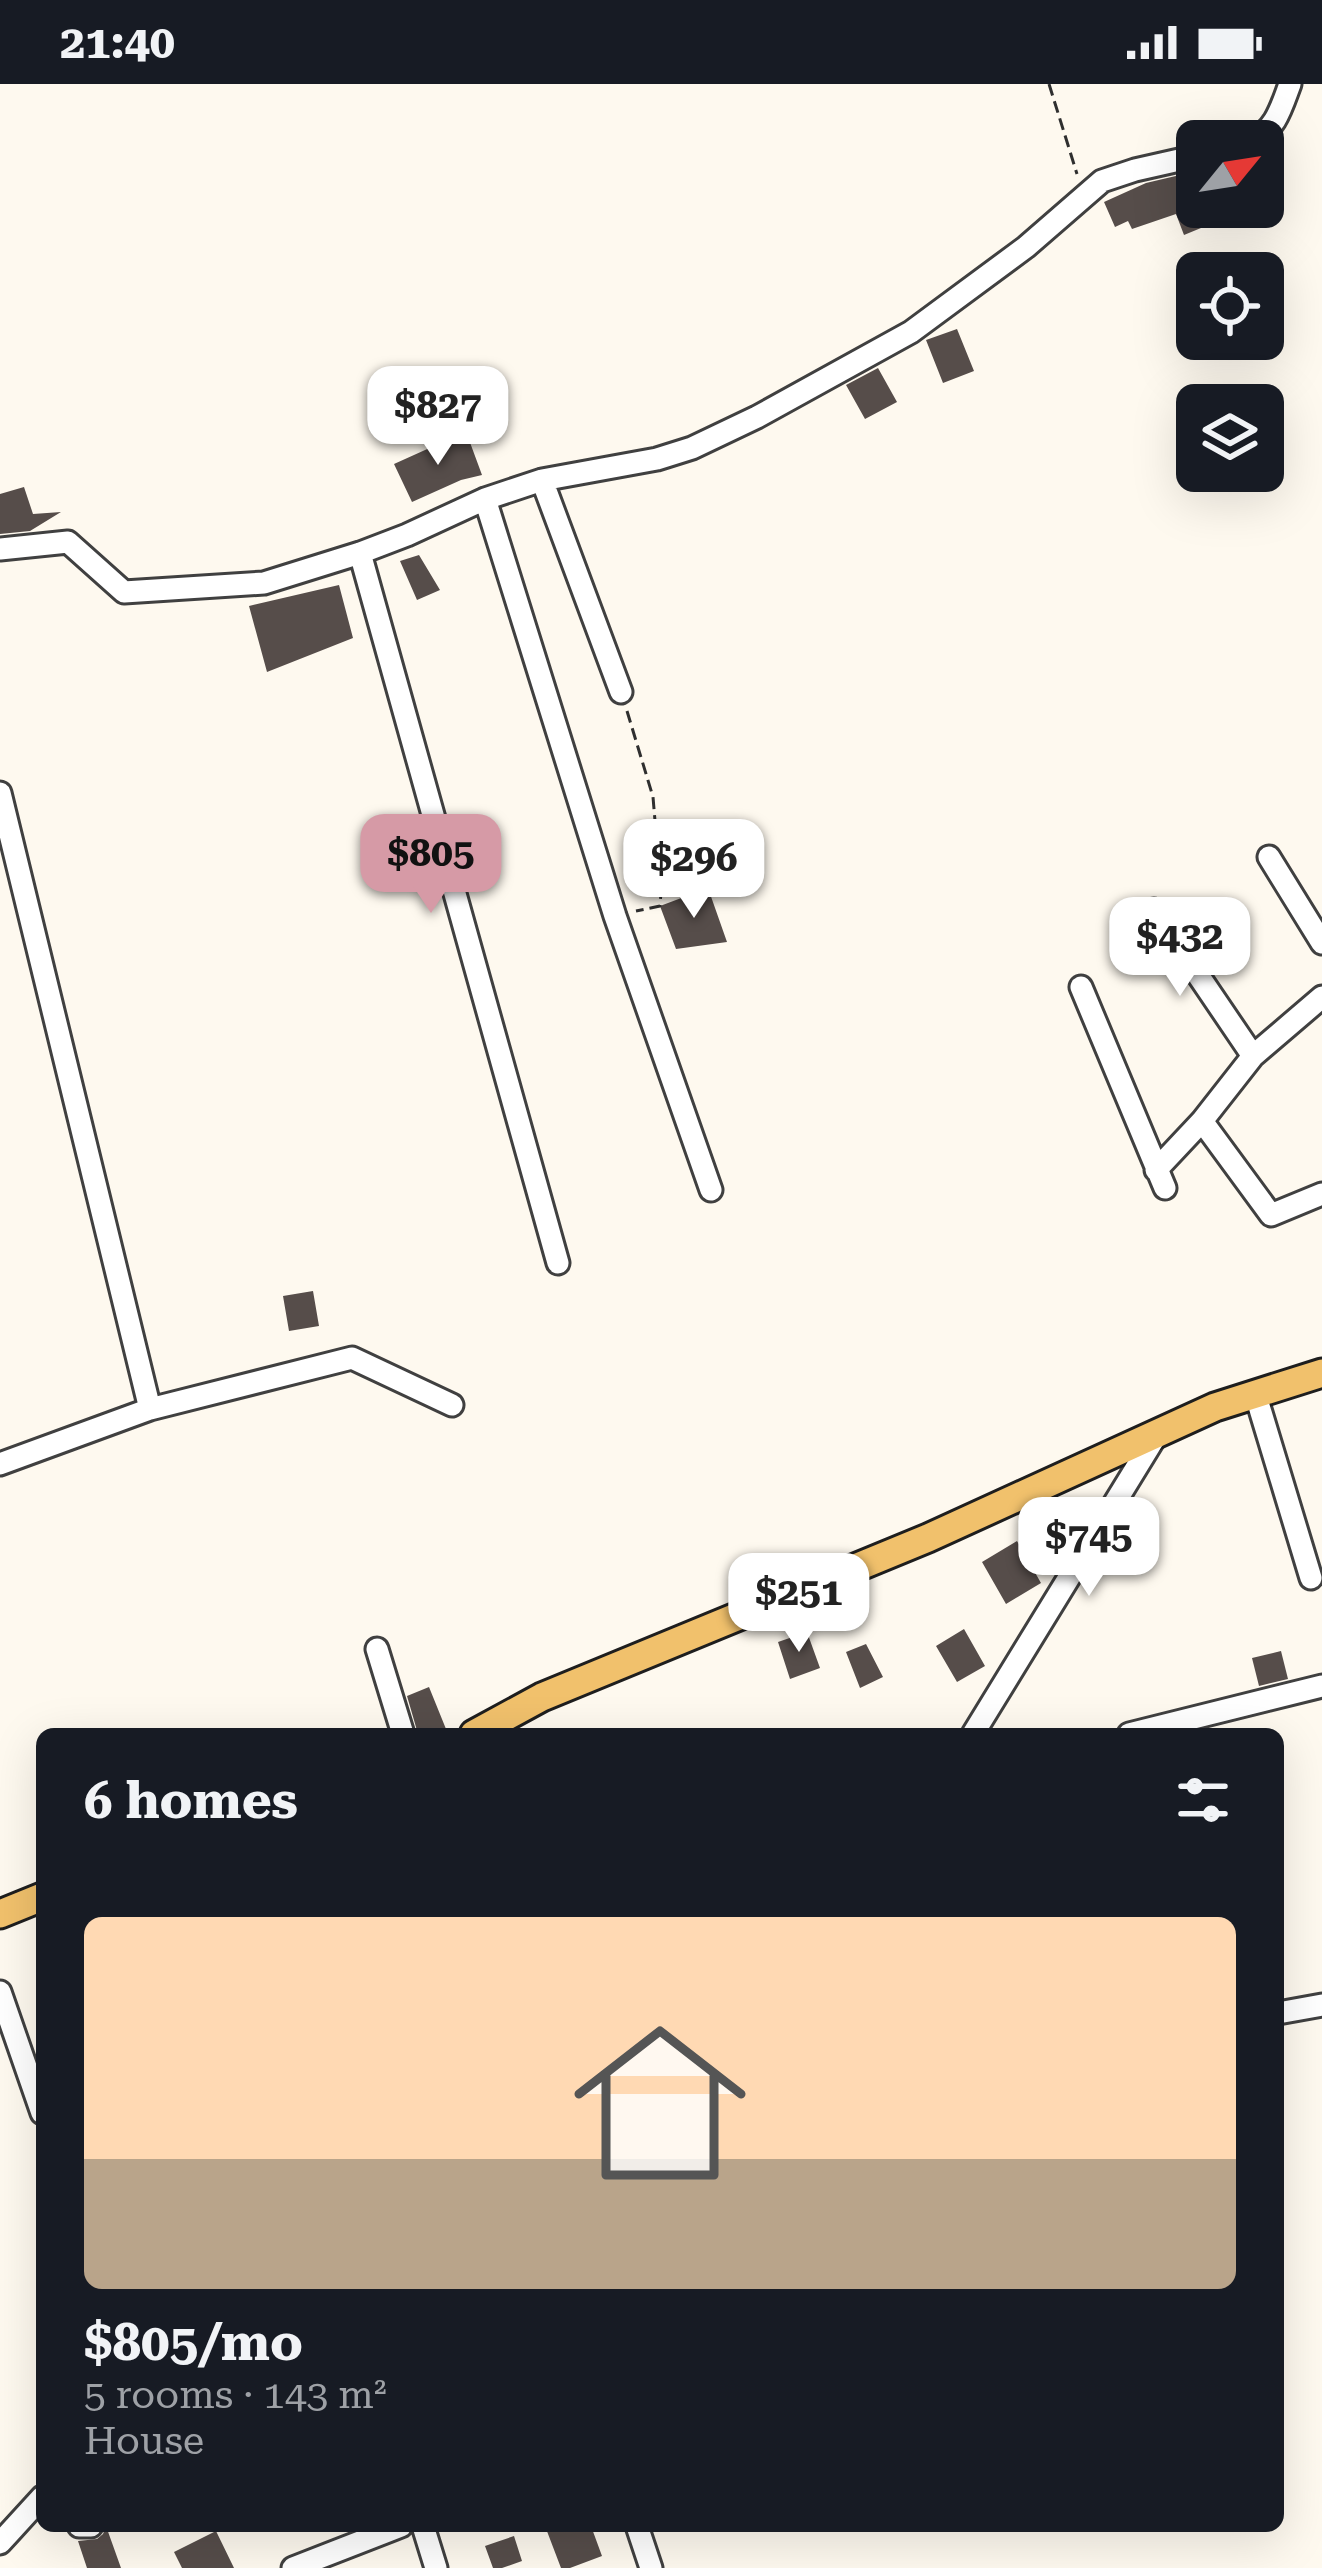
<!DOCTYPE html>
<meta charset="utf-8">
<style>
:root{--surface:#171b24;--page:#242831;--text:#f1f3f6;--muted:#9ea1a6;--accent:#d69aa6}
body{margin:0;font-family:"Roboto Serif",serif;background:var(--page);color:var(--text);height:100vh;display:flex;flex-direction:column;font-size:45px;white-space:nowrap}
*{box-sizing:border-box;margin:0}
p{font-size:39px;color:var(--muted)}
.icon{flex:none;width:66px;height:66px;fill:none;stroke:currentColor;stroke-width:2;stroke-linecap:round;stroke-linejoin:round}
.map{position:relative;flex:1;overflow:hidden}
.side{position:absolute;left:36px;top:1644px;width:1248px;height:804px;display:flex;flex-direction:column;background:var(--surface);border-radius:18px;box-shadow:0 12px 48px #0002}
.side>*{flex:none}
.needle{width:78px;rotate:60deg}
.fabs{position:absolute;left:1176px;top:36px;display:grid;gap:24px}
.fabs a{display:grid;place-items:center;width:108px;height:108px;border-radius:18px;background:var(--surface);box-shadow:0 12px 48px #0002;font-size:60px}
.price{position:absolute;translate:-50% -102px;padding:0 27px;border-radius:24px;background:#fff;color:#222;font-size:39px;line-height:78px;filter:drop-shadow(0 3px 6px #0008)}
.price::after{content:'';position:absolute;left:50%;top:72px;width:36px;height:27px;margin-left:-18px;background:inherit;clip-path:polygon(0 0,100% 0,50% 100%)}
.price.active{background:var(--accent);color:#111}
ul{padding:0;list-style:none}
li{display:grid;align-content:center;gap:24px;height:636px;padding:0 48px}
li span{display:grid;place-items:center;height:372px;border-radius:18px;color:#555}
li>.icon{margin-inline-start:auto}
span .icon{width:216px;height:216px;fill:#fffc;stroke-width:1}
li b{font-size:51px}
h2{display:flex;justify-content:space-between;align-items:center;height:144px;padding:0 48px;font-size:51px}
.status{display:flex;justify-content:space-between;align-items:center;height:84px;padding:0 60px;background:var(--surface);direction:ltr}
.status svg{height:33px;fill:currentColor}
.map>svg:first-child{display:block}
</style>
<div class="status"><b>21:40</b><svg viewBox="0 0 49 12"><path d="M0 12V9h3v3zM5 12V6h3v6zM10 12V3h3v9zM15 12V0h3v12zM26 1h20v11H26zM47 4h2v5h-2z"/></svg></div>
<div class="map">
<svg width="1322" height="2484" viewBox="0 0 1322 2484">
<rect width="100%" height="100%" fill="#fef9ef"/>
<path fill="#564d4a" d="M1197,87V119L1192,120L1201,144L1184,151L1176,130L1132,145L1128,137L1115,143L1104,118L1146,99Z
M957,245L974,287L943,299L926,256Z
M878,284L897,318L865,335L846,301Z
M468,353L482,391L461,396L412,418L394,380L445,357Z
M24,403L33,430L61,428L30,447L0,450V410Z
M419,471L440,506L417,516L400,477Z
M339,501L353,554L267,588L249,522Z
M708,804L727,858L676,865L660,822Z
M313,1207L319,1242L289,1247L283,1212Z
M1017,1457L1041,1499L1006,1520L982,1478Z
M964,1545L985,1582L957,1598L936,1562Z
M807,1548L820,1584L790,1595L778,1558Z
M866,1560L883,1593L860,1604L846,1568Z
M1281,1567L1288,1595L1259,1602L1252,1574Z
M429,1603L446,1645L433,1650H418L407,1612Z
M106,2442L121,2484H87L78,2457L97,2455L103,2450Z
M545,2442H591L602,2472L570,2484H561Z
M216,2447L234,2484H182L174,2468Z
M514,2452L522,2477L502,2484H493L485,2462Z"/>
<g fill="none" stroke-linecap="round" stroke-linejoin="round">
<defs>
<path id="minor" d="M1252,57C1276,45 1281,24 1290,0
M542,396L621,608
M485,415L615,832L711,1106
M0,465L68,458L124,508L264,499L360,469L407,451L485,415L542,396L657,375L692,364L757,333L911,248L1026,163L1102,97L1135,86L1197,72
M360,469L558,1179
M0,709L150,1325
M1269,773L1322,859
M1154,826L1253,972
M1081,903L1165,1104
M1202,1037L1271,1131L1322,1110
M1156,1086L1202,1037L1253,972L1322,913
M1256,1312L1311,1494
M0,1380L150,1325L352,1274L452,1321
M377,1565L403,1650
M973,1650L1157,1350
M1129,1650L1322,1602
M0,1908L42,2029
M1278,1929L1322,1921
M79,2442H91
M423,2442L436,2484
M637,2442L651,2484
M0,2459L42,2413
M293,2484L401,2442"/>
<path id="major" d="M474,1650L542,1613L928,1454L1215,1323L1322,1289
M0,1830L42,1813"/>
</defs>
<use href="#minor" stroke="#404040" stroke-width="27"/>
<use href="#major" stroke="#1e1e1e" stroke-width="33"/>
<path stroke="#2f2f2f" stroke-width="3" stroke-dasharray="12 6" stroke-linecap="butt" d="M1049,0L1077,90
M627,627L653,713L661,808L660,822L636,827"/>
<use href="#minor" stroke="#fff" stroke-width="21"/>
<use href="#major" stroke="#f1c16c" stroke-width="27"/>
</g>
</svg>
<div class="fabs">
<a><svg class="needle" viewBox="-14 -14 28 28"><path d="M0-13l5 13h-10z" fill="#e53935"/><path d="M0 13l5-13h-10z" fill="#9ea1a6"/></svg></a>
<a><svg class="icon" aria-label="locate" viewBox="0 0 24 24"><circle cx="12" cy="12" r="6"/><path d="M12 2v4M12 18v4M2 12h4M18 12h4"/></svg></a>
<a><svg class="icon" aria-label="layers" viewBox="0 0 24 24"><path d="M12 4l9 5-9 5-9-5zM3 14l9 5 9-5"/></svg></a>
</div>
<b class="price" style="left:438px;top:384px">$827</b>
<b class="price active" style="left:431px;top:832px">$805</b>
<b class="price" style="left:694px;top:837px">$296</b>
<b class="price" style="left:1180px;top:915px">$432</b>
<b class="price" style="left:1089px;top:1515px">$745</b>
<b class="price" style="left:799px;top:1571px">$251</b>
<section class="side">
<h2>6 homes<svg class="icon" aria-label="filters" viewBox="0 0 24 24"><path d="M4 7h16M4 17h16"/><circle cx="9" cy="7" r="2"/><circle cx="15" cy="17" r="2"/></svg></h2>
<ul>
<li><span style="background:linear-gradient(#ffd9b3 65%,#b9a48a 0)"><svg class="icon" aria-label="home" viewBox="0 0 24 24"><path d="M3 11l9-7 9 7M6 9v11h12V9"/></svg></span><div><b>$805/mo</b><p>5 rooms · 143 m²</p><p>House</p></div></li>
</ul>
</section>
</div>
